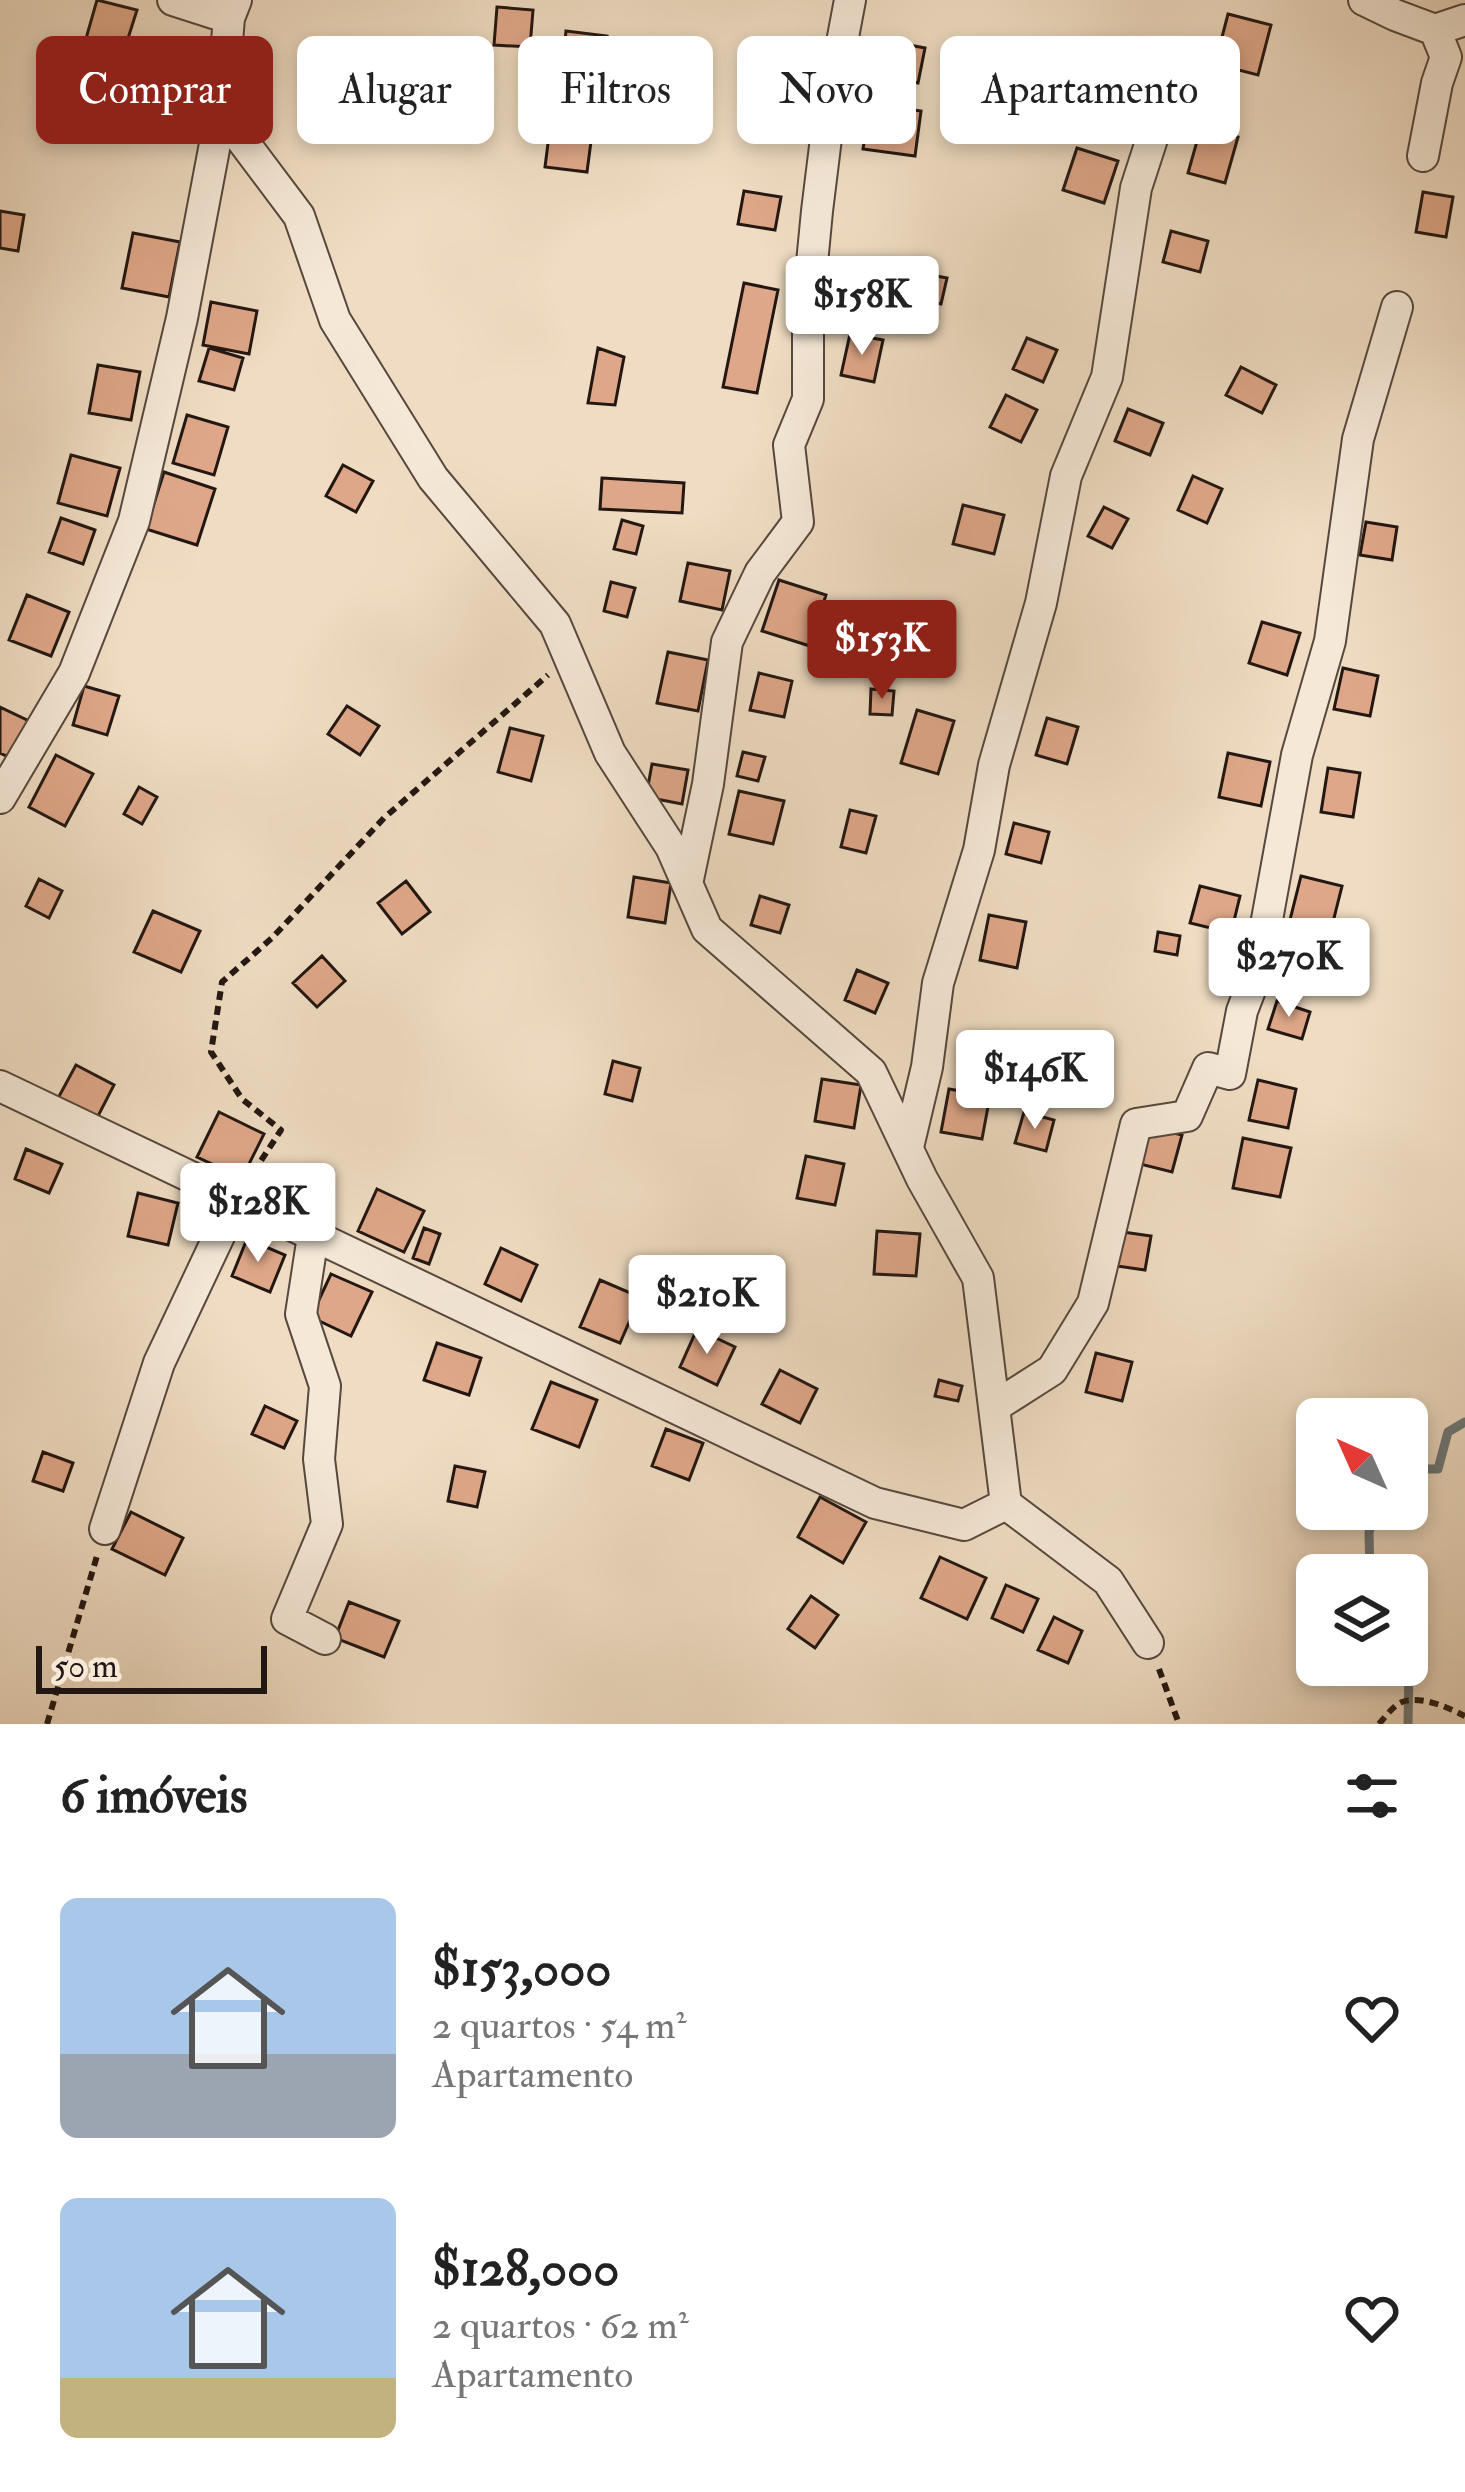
<!DOCTYPE html>
<html lang="pt">
<meta charset="utf-8">
<style>
:root{--surface:#fff;--page:#f6f6f6;--text:#222;--muted:#767676;--accent:#8f2418}
body{margin:0;font-family:"IM FELL Double Pica",serif;background:var(--page);color:var(--text);height:100vh;display:flex;flex-direction:column;font-size:45px;white-space:nowrap}
*{box-sizing:border-box;margin:0}
p{font-size:39px;color:var(--muted)}
.icon{flex:none;width:66px;height:66px;fill:none;stroke:currentColor;stroke-width:2;stroke-linecap:round;stroke-linejoin:round}
.map{position:relative;height:1724px;overflow:hidden}
.side{display:flex;flex-direction:column;background:var(--surface);flex:1}
.side>*{flex:none}
.hud{position:absolute;left:36px;top:36px;width:1395px;height:108px;display:flex;gap:24px}
.needle{width:78px;rotate:315deg}
.fabs{position:absolute;left:1296px;top:1398px;display:grid;gap:24px}
.fabs a{display:grid;place-items:center;width:132px;height:132px;border-radius:18px;background:var(--surface);box-shadow:0 6px 18px #0003;font-size:60px}
.scale{position:absolute;left:36px;bottom:30px;width:231px;box-sizing:border-box;padding-left:12px;border:6px solid #231712;border-top:0;font-size:33px;line-height:42px;white-space:nowrap;color:#231712;-webkit-text-stroke:9px #f5e8d7;paint-order:stroke}
.price{position:absolute;translate:-50% -102px;padding:0 27px;border-radius:12px;background:#fff;color:#222;font-size:39px;line-height:78px;filter:drop-shadow(0 3px 6px #0008)}
.price::after{content:'';position:absolute;left:50%;top:72px;width:36px;height:27px;margin-left:-18px;background:inherit;clip-path:polygon(0 0,100% 0,50% 100%)}
.price.current{background:var(--accent);color:#fff}
ul{padding:0;list-style:none}
li{display:flex;align-items:center;gap:36px;height:300px;padding:0 60px}
li span{display:grid;place-items:center;flex:none;width:336px;height:240px;border-radius:18px;color:#555}
li>.icon{margin-inline-start:auto}
span .icon{width:144px;height:144px;fill:#fffc;stroke-width:1}
li b{font-size:51px}
h2{display:flex;justify-content:space-between;align-items:center;height:144px;padding:0 60px;font-size:51px}
.pill{padding:0 42px;border-radius:18px;background:var(--surface);box-shadow:0 6px 18px #0003;font-size:42px;line-height:108px}
.pill.current{background:var(--accent);color:#fff}
.map>svg:first-child{display:block}
</style>
<div class="map">
<svg width="1465" height="1724" viewBox="0 0 1465 1724">
<rect width="100%" height="100%" fill="#efdcc2"/>
<filter id="stains"><feTurbulence type="fractalNoise" baseFrequency=".00167" numOctaves="4"/><feColorMatrix values="0 0 0 0 .2 0 0 0 0 .09 0 0 0 0 .02 0 0 0 .5 -.17"/></filter>
<radialGradient id="worn" r=".72"><stop offset=".6" stop-color="#630" stop-opacity="0"/><stop offset="1" stop-color="#630" stop-opacity=".3"/></radialGradient>
<g fill="none" stroke-linecap="round" stroke-linejoin="round">
<path stroke="#6d7879" stroke-width="9" d="M1407,1469H1438L1448,1432L1465,1422
M1370,1575L1369,1533L1375,1509
M1407,1661L1409,1666L1408,1724"/>
</g>
<path fill="#dfa789" stroke="#231712" stroke-width="3" d="M97,0L137,10L123,54L85,42Z
M497,7L533,10L530,47L494,45Z
M1228,14L1271,25L1258,75L1215,64Z
M566,31L607,36L603,75L562,70Z
M883,40L925,48L918,83L877,76Z
M1107,49L1150,62L1135,112L1093,99Z
M778,64L813,67L808,110L773,107Z
M657,72L683,73L681,103L655,102Z
M870,104L921,111L915,156L863,149Z
M551,120L593,126L587,172L545,167Z
M1201,127L1238,137L1225,183L1188,173Z
M1077,148L1118,161L1104,203L1063,190Z
M744,191L781,197L775,230L738,224Z
M1423,192L1453,197L1446,237L1416,232Z
M0,211L24,215L18,251L0,248Z
M1171,231L1208,241L1200,272L1163,262Z
M133,233L180,242L169,297L122,288Z
M914,272L947,278L941,304L908,297Z
M744,283L778,290L757,393L723,387Z
M211,302L257,311L249,354L203,345Z
M850,334L883,340L874,382L841,375Z
M1027,338L1057,350L1043,382L1013,369Z
M209,348L243,358L234,390L199,381Z
M598,348L624,357L615,405L588,403Z
M98,365L140,372L131,420L89,413Z
M1241,367L1276,385L1262,413L1226,395Z
M1006,395L1037,410L1021,442L990,427Z
M1128,409L1163,423L1150,455L1115,441Z
M187,415L228,427L214,475L173,463Z
M71,455L120,468L107,516L58,503Z
M343,465L373,481L356,512L326,496Z
M164,472L215,489L197,545L146,529Z
M1193,476L1222,489L1207,523L1178,510Z
M602,478L684,483L682,513L600,509Z
M963,505L1004,515L994,554L953,544Z
M1104,507L1128,519L1112,548L1088,536Z
M61,518L95,530L83,564L49,552Z
M622,520L643,526L636,554L614,549Z
M1366,522L1397,527L1392,560L1360,555Z
M688,563L730,571L722,610L680,601Z
M779,580L826,595L810,646L762,631Z
M611,582L635,588L627,617L604,611Z
M27,595L69,612L51,656L9,640Z
M1262,622L1300,633L1287,675L1249,663Z
M668,652L708,660L698,711L657,703Z
M1343,668L1378,676L1370,716L1334,709Z
M759,673L792,681L784,717L750,710Z
M84,686L119,696L107,735L73,725Z
M871,689L894,691L892,715L870,714Z
M347,706L379,726L360,755L328,734Z
M0,707L29,721L11,758L0,753Z
M917,710L954,721L938,774L901,763Z
M1047,718L1078,727L1067,764L1036,755Z
M510,728L543,736L531,781L498,772Z
M743,752L765,757L758,781L737,776Z
M1228,753L1270,762L1261,806L1219,797Z
M56,755L93,774L65,826L29,807Z
M652,764L688,770L682,804L646,797Z
M1328,768L1360,773L1353,817L1321,812Z
M139,787L157,797L142,824L124,814Z
M739,791L784,801L773,844L729,834Z
M850,810L876,816L866,853L841,847Z
M1014,823L1049,832L1041,863L1006,854Z
M1301,876L1342,886L1331,930L1290,920Z
M634,877L671,883L665,923L628,917Z
M39,879L62,891L49,918L26,906Z
M406,881L430,912L402,934L378,903Z
M1200,886L1240,896L1231,933L1190,923Z
M760,896L789,905L780,933L751,925Z
M153,911L200,931L181,972L134,952Z
M989,915L1026,922L1017,968L980,960Z
M1158,932L1180,936L1177,955L1155,951Z
M322,956L345,981L317,1007L293,983Z
M857,970L888,983L875,1013L845,1000Z
M1277,1001L1310,1012L1302,1039L1268,1029Z
M613,1061L640,1068L632,1101L605,1094Z
M76,1065L114,1085L96,1120L57,1100Z
M822,1079L861,1085L854,1128L815,1121Z
M1258,1080L1296,1089L1288,1128L1249,1120Z
M949,1089L990,1096L982,1139L941,1132Z
M219,1112L264,1134L242,1178L197,1157Z
M1024,1112L1054,1120L1046,1151L1015,1143Z
M1146,1126L1182,1135L1172,1172L1136,1163Z
M1243,1138L1291,1148L1280,1197L1233,1188Z
M26,1149L62,1164L49,1193L15,1179Z
M806,1156L844,1164L835,1205L797,1198Z
M377,1189L424,1211L404,1252L358,1231Z
M138,1193L178,1203L168,1245L128,1236Z
M424,1228L440,1234L429,1264L413,1258Z
M877,1231L920,1234L916,1276L874,1274Z
M1123,1232L1151,1236L1145,1270L1117,1266Z
M247,1239L285,1255L270,1292L232,1276Z
M501,1248L537,1265L521,1301L485,1284Z
M331,1274L372,1292L351,1336L311,1317Z
M600,1280L640,1297L620,1343L580,1327Z
M697,1329L735,1347L717,1385L680,1367Z
M437,1343L481,1358L469,1395L424,1380Z
M1096,1353L1132,1362L1122,1401L1086,1392Z
M780,1370L817,1389L800,1423L762,1404Z
M939,1380L962,1386L958,1401L935,1396Z
M551,1382L597,1400L579,1447L532,1429Z
M265,1406L297,1421L284,1448L252,1434Z
M666,1429L703,1443L689,1480L652,1466Z
M43,1452L73,1463L63,1491L33,1481Z
M455,1466L485,1472L477,1507L448,1501Z
M820,1497L866,1522L843,1563L798,1537Z
M131,1512L183,1538L165,1575L112,1549Z
M940,1557L986,1578L967,1619L921,1598Z
M1006,1585L1038,1599L1023,1632L992,1618Z
M811,1596L838,1615L815,1648L788,1629Z
M349,1602L399,1621L384,1657L335,1638Z
M1054,1617L1082,1631L1068,1663L1038,1650Z"/>
<g fill="none" stroke-linecap="round" stroke-linejoin="round">
<defs>
<path id="street" d="M173,0L229,18
M1364,0L1395,15L1435,30L1465,20
M221,112L299,216L335,320L433,478L555,624L610,753L671,847L707,929L871,1072L922,1179L978,1278L1006,1504L1108,1581L1148,1643
M1423,156L1437,83L1446,57L1435,30
M0,798L74,673L134,521L182,318L221,112L229,18L236,0
M687,884L708,784L727,642L760,573L798,522L789,445L808,399V305L817,211L830,106L850,0
M0,1086L875,1503L964,1525L1006,1504
M908,1147L927,1067L938,983L979,850L994,765L1041,603L1066,476L1107,377L1136,188L1174,71
M313,1236L301,1314L325,1386L319,1459L327,1524L287,1619L325,1639
M994,1407L1052,1370L1093,1303L1136,1124L1187,1116L1208,1068L1230,1074L1242,1011L1258,969L1297,755L1330,641L1358,439L1397,307
M105,1529L159,1363L236,1200"/>
</defs>
<use href="#street" stroke="#56483e" stroke-width="34"/>
<path stroke="#231712" stroke-width="6" stroke-dasharray="9 6" stroke-linecap="butt" d="M253,1173L281,1130L242,1099L211,1052L222,982L272,938L384,818L548,675
M1159,1669L1179,1724
M47,1724L97,1556
M1379,1724C1385,1717 1394,1705 1402,1702C1421,1695 1449,1708 1465,1716"/>
<use href="#street" stroke="#f5e8d7" stroke-width="30"/>
</g>
<rect width="100%" height="100%" filter="url(#stains)"/>
<rect width="100%" height="100%" fill="url(#worn)"/>
</svg>
<div class="fabs">
<a><svg class="needle" viewBox="-14 -14 28 28"><path d="M0-13l5 13h-10z" fill="#e53935"/><path d="M0 13l5-13h-10z" fill="#767676"/></svg></a>
<a><svg class="icon" aria-label="layers" viewBox="0 0 24 24"><path d="M12 4l9 5-9 5-9-5zM3 14l9 5 9-5"/></svg></a>
</div>
<div class="scale">50 m</div>
<b class="price" style="left:862px;top:358px">$158K</b>
<b class="price current" style="left:882px;top:702px">$153K</b>
<b class="price" style="left:1289px;top:1020px">$270K</b>
<b class="price" style="left:1035px;top:1132px">$146K</b>
<b class="price" style="left:258px;top:1265px">$128K</b>
<b class="price" style="left:707px;top:1357px">$210K</b>
<div class="hud">
<a class="pill current">Comprar</a>
<a class="pill">Alugar</a>
<a class="pill">Filtros</a>
<a class="pill">Novo</a>
<a class="pill">Apartamento</a>
</div>
</div>
<section class="side">
<h2>6 imóveis<svg class="icon" aria-label="filters" viewBox="0 0 24 24"><path d="M4 7h16M4 17h16"/><circle cx="9" cy="7" r="2"/><circle cx="15" cy="17" r="2"/></svg></h2>
<ul>
<li><span style="background:linear-gradient(#a9c7e8 65%,#9aa5b1 0)"><svg class="icon" aria-label="home" viewBox="0 0 24 24"><path d="M3 11l9-7 9 7M6 9v11h12V9"/></svg></span><div><b>$153,000</b><p>2 quartos · 54 m²</p><p>Apartamento</p></div><svg class="icon" aria-label="heart" viewBox="0 0 24 24"><path d="M12 20l-8-8c-3-5 5-10 8-4 3-6 11-1 8 4z"/></svg></li>
<li><span style="background:linear-gradient(#a9c7e8 75%,#c2b280 0)"><svg class="icon" aria-label="home" viewBox="0 0 24 24"><path d="M3 11l9-7 9 7M6 9v11h12V9"/></svg></span><div><b>$128,000</b><p>2 quartos · 62 m²</p><p>Apartamento</p></div><svg class="icon" aria-label="heart" viewBox="0 0 24 24"><path d="M12 20l-8-8c-3-5 5-10 8-4 3-6 11-1 8 4z"/></svg></li>
</ul>
</section>
